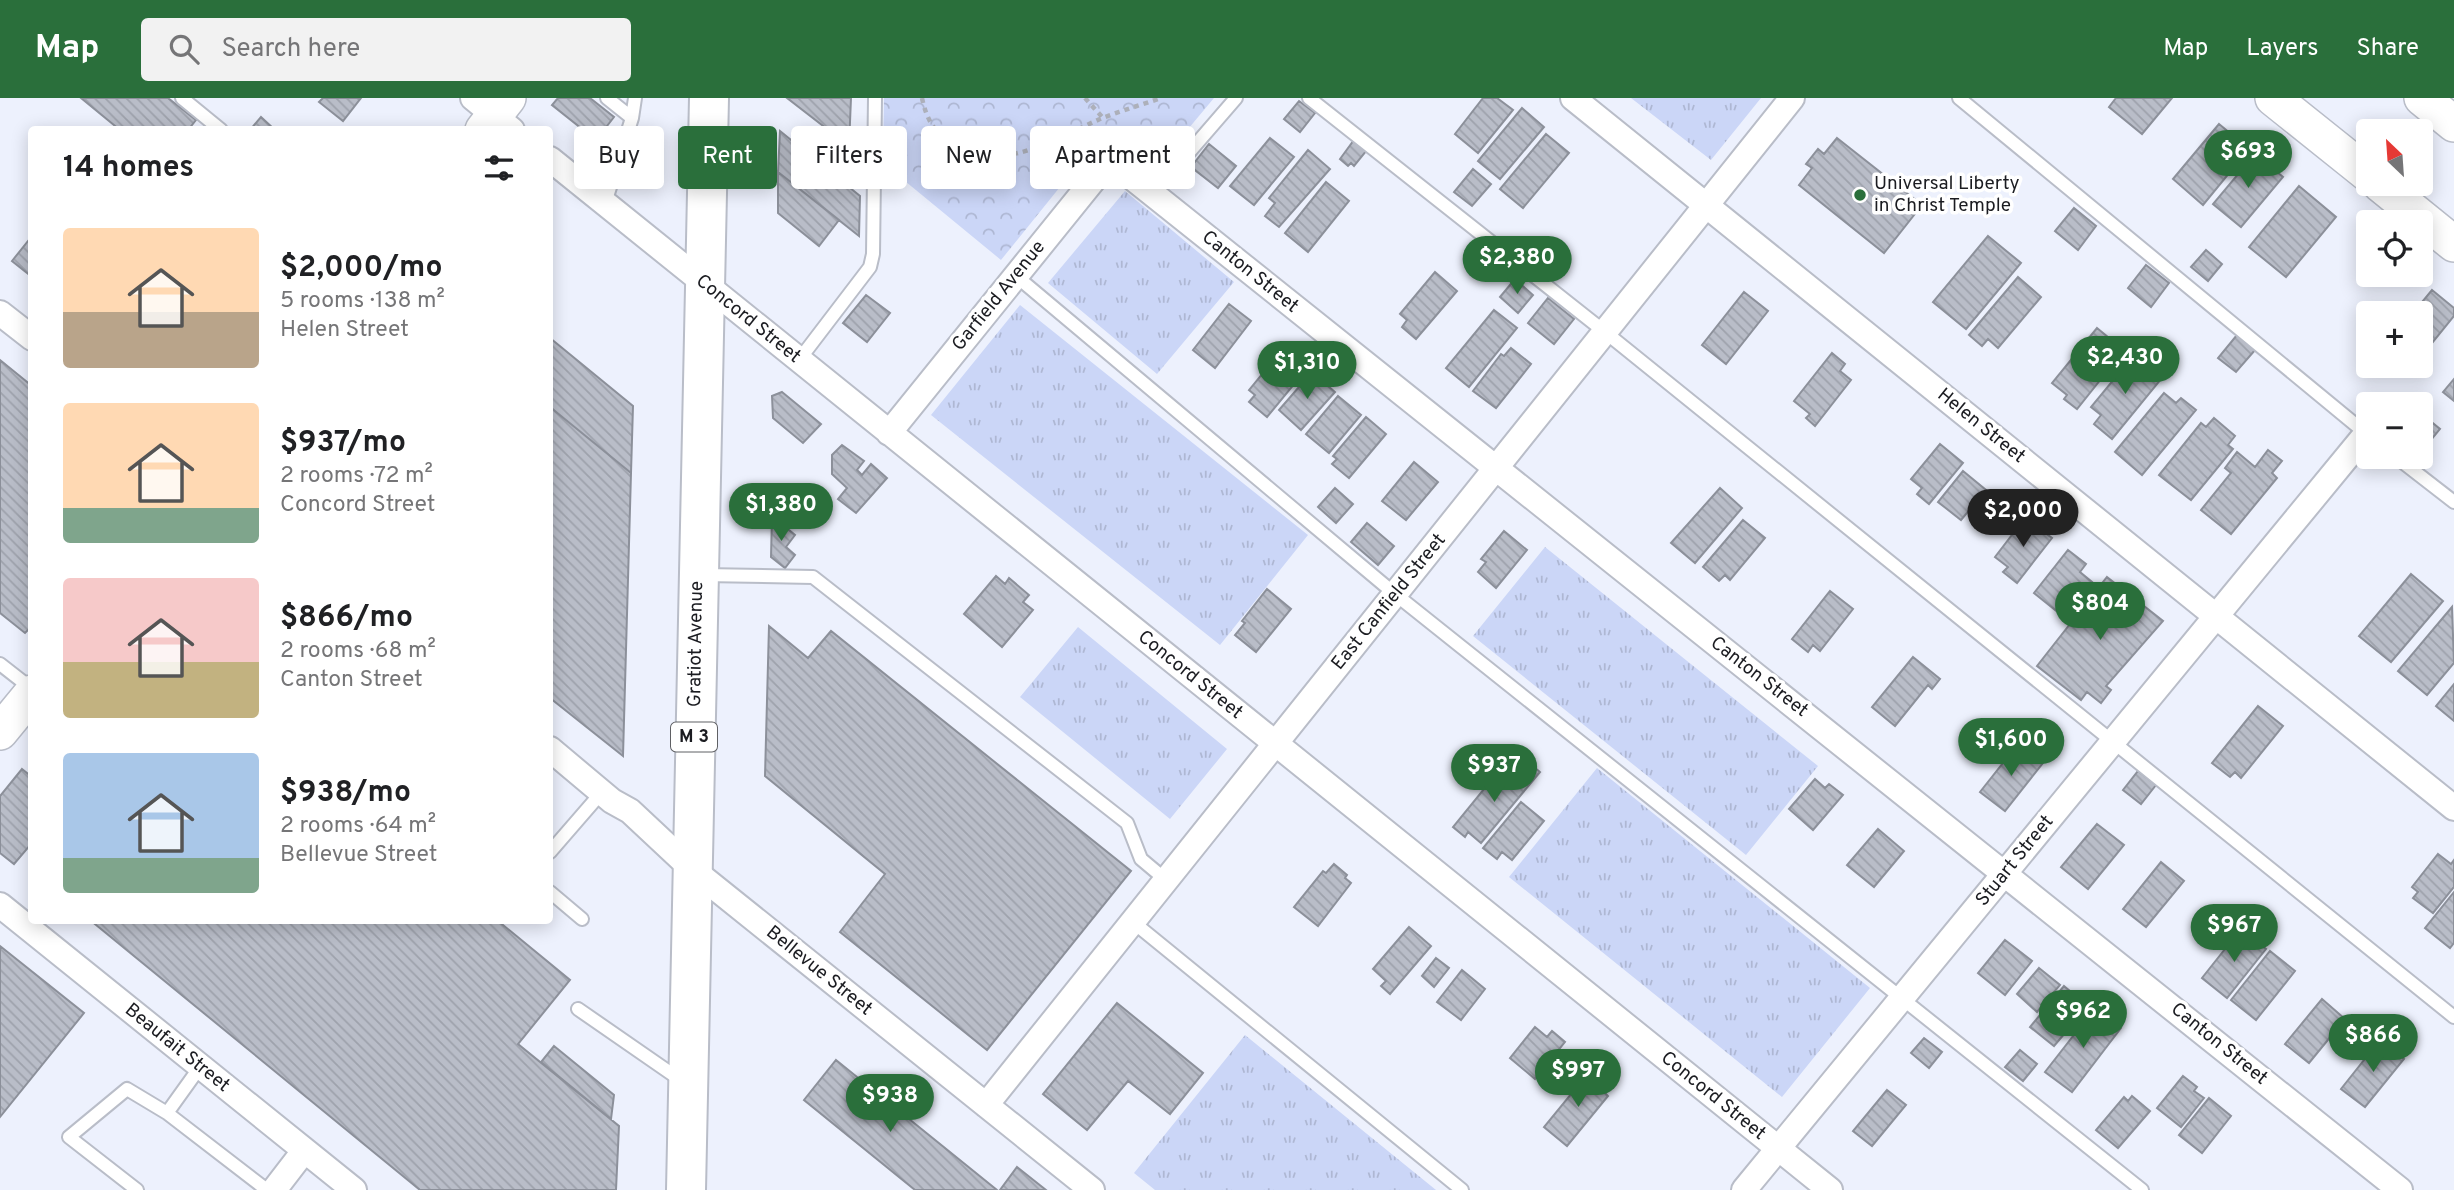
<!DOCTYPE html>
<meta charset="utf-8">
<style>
:root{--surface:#fff;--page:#f2f2f2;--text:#202124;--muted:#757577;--accent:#2a6f3b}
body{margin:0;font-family:Overpass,sans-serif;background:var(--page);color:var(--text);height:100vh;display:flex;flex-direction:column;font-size:26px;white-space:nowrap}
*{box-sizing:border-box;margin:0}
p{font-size:23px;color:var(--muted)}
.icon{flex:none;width:38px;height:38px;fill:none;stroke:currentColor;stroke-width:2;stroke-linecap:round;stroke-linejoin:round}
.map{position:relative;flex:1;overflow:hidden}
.drawer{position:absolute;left:28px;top:28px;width:525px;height:798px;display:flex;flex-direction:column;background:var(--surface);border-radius:7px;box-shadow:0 4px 18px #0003}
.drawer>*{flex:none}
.guide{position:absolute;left:574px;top:28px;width:665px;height:63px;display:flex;gap:14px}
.needle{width:46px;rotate:335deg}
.tools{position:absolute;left:2356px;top:21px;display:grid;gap:14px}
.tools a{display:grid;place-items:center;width:77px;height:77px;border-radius:7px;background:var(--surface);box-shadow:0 4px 18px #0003;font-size:35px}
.price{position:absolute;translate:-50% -60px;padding:0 16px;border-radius:24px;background:var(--accent);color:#fff;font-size:23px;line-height:46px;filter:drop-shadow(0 2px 4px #0008)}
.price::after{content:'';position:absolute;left:50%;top:42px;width:21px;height:16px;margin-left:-10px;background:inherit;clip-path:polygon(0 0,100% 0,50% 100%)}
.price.active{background:#222;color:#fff}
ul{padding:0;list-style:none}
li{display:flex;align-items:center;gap:21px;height:175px;padding:0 35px}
li span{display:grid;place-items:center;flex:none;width:196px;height:140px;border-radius:7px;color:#555}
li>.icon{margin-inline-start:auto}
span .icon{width:84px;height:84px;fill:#fffc;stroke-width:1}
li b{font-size:30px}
h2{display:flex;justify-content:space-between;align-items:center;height:84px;padding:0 35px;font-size:30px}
.tag{padding:0 24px;border-radius:7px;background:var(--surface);box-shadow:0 4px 18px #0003;font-size:24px;line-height:63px}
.tag.active{background:var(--accent);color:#fff}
header{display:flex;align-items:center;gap:42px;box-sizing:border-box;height:98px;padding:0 35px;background:var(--accent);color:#fff}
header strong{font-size:33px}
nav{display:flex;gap:38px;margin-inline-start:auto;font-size:24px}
.search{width:490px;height:63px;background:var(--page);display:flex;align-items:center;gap:18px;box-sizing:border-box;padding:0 24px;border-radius:7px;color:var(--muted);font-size:26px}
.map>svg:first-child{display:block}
</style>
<header>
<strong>Map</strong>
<div class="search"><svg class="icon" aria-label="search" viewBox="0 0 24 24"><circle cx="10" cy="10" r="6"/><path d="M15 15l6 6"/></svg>Search here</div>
<nav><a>Map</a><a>Layers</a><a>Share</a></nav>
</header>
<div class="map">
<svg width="2454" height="1092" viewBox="0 0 2454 1092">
<defs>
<pattern id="grass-tufts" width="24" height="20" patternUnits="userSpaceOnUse" patternTransform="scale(1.75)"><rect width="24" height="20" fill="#cbd6f7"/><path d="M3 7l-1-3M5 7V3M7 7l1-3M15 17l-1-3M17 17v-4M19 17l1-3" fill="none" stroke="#aeb7d3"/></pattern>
<pattern id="park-crowns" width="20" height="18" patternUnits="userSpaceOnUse" patternTransform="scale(1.75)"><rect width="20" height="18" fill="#cbd6f7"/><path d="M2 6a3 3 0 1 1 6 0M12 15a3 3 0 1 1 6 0" fill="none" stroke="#aeb7d3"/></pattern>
<pattern id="building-back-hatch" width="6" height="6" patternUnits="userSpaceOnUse" patternTransform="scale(1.75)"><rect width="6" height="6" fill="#b9bdc8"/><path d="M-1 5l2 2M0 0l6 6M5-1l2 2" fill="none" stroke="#9ea2ac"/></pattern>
</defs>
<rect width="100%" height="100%" fill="#edf1fd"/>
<path fill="url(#grass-tufts)" d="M1631,0H1761L1711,62Z
M1125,93L1234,184L1157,276L1048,185Z
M1020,207L1308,437L1220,547L931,317Z
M1545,449L1818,668L1746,757L1473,538Z
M1078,529L1227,651L1170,721L1020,599Z
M1597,670L1870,890L1782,999L1509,779Z
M1245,937L1436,1092H1155L1134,1075Z"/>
<path fill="url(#park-crowns)" d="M884,0H1214L1168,55C1123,25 1090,19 1059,71L1068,79L1001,162L883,65Z"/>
<path fill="url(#building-back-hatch)" stroke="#8c909a" stroke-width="2" d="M81,0H168L196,22L188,32H120Z
M323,0H361L343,23L319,4Z
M558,0H590L614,19L596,42L552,7Z
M787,0H851L849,48Z
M1483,0H1497L1513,12L1478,55L1455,36Z
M2116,0H2172L2142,36L2109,9Z
M1299,3L1315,15L1300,34L1284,21Z
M1522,10L1544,29L1500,81L1478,63Z
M261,19L275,32H250Z
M2219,26L2249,51L2203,107L2173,81Z
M780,33L860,98L859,138L778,74Z
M1546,36L1569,55L1523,110L1500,91Z
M1270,40L1294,59L1254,107L1230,88Z
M1837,40L1922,107L1884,155L1799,87L1812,70L1806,66L1818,51L1824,56Z
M1354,42L1367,52L1354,68L1351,65L1348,68L1340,61Z
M1209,46L1236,68L1218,90L1191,69Z
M1308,52L1330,71L1279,129L1265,118L1275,105L1269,100Z
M2255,56L2283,79L2241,129L2213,106Z
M1473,71L1491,86L1472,108L1454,94Z
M778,74L839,122L819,148L778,115Z
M1326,84L1349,103L1308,154L1285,135Z
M2299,88L2336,119L2286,179L2249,149Z
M2074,110L2096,128L2078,152L2055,133Z
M32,138V179L12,163Z
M1988,138L2021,165L1966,231L1933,204Z
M2206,152L2222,166L2208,183L2191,169Z
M2146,167L2169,185L2151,209L2128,190Z
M1435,174L1457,193L1416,241L1402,229L1407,222L1400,216Z
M2018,179L2041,199L1998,250L1988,241L1982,248L1969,237Z
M1515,181L1533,197L1518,215L1500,199Z
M2432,192L2454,210V218L2420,260V215H2413Z
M1744,194L1768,213L1726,266L1702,247Z
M866,197L890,215L867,244L843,225Z
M1548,200L1574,221L1554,246L1528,225Z
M1229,206L1251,223L1215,270L1193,252Z
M1494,212L1517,230L1469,289L1446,270Z
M2097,230L2109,240L2106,244L2121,256L2077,311L2064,301L2067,297L2052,285Z
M2237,237L2255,252L2236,274L2218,260Z
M550,240L633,308L631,375L550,309Z
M1511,250L1531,266L1496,310L1473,293L1501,256L1504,258Z
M1281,253L1305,273L1267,319L1249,304L1255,297L1249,292Z
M1832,255L1845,266L1840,273L1851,282L1815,328L1806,320L1810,316L1794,303Z
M2134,257L2162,280L2112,341L2094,326L2101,317L2091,309Z
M0,262L32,288V528L25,535L0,515Z
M1312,274L1335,294L1301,332L1279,312Z
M2454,281V303L2443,294Z
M782,294L821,326L803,345L773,320L772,298Z
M2164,295L2176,305L2181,300L2196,312L2142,377L2115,354Z
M1338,298L1361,317L1329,355L1306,336Z
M550,309L631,375L623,658L550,600Z
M2423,317L2440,331L2422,353L2420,321Z
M1366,319L1386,336L1349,380L1332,366L1337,361L1333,358Z
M2214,320L2235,338L2228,347L2233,351L2191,402L2159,377L2201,325L2206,329Z
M1940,346L1963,365L1929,406L1917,396L1922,390L1911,381Z
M842,347L864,363L857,372L862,377L871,366L887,380L856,415L838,401L847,390L832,376V357Z
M2268,352L2282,363L2272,375L2277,380L2231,436L2201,412L2231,375L2225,370L2237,354L2255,369Z
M1414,364L1438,384L1406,422L1382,403Z
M1963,373L1986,392L1961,422L1938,404Z
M1335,390L1353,406L1336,425L1318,409Z
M1720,390L1742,410L1695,465L1671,445Z
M772,418L795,437L786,449L795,457L785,470L771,459Z
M2025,420L2052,440L2017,485L2003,474L2008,469L1995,459Z
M1743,422L1765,440L1730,482L1725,477L1719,483L1703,469Z
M1367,425L1394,448L1378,467L1351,444Z
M1504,433L1527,452L1496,490L1478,474L1486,464L1481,461Z
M2068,452L2086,466L2080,474L2092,484L2064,519L2034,495Z
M2411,476L2443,503L2391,564L2359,538Z
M996,478L1005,486L1009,480L1029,497L1023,504L1033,512L1002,549L964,516Z
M2107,479L2163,523L2106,588L2111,592L2101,605L2087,594L2081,602L2037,568Z
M1267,491L1291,511L1256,554L1235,537L1245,525L1242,523Z
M1830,493L1853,511L1820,553L1813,547L1808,554L1792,541Z
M2452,509L2454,565L2427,597L2398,573Z
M769,528L808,560L831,533L1131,773L987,952L840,834L885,776L765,678Z
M1913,559L1940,581L1932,591L1928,587L1895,628L1872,609Z
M2454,586V623L2436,608Z
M2258,608L2283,628L2241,680L2235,674L2230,679L2212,665Z
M2018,646L2043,665L2005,713L1980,694Z
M1527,663L1540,674L1481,745L1468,734L1465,739L1453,729L1493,680L1505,690Z
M22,671L32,679V745L14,766L0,755V698Z
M2138,673L2156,687L2141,706L2123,692Z
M1815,681L1825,690L1829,686L1843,697L1813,732L1789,711Z
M1521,704L1544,723L1512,762L1502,754L1497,761L1483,750Z
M2097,726L2124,747L2088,791L2061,769Z
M1878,731L1904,753L1874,789L1847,767Z
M2438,756L2451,766L2454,762V789L2433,815L2413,800L2418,794L2412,789Z
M2161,764L2184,783L2146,829L2123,811Z
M1334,766L1347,777L1345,780L1351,785L1318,828L1294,809L1323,773L1326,775Z
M2454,794V845L2450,850L2425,830Z
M90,822H497L570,882L518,946L619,1028L616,1092H420Z
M1409,829L1431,848L1390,896L1381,888L1386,883L1373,871Z
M2241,831L2266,851L2227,900L2202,880Z
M2005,842L2032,863L2005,897L1978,875Z
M0,848L84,915L0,1019Z
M2270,853L2295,873L2256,922L2231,902Z
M1436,860L1449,870L1434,889L1422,878Z
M2039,870L2060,887L2037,914L2017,896Z
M1462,872L1485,891L1461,922L1437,904Z
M2064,888L2088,908L2054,948L2030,929Z
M2322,901L2345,921L2309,965L2285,946Z
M1117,905L1203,975L1170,1016L1128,983L1087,1032L1043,996Z
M2095,910L2121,930L2072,994L2045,974Z
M1535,929L1547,939L1552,933L1565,944L1535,981L1510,960Z
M1924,940L1942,954L1929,970L1911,955Z
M2380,942L2404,961L2365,1009L2341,991Z
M554,948L614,997L611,1021L541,964Z
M2020,952L2037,966L2023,983L2005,969Z
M836,962L997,1092H915L804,1002Z
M1590,973L1607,987L1603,993L1608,998L1567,1048L1544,1029Z
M2183,978L2197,989L2194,993L2204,1000L2181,1029L2157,1010Z
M1887,992L1906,1007L1872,1048L1853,1033Z
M2132,998L2150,1013L2118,1050L2096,1032L2124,999L2128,1003Z
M2209,1000L2231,1018L2202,1055L2179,1037Z
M1017,1069L1046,1092H1000Z"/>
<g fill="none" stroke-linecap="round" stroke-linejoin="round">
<defs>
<path id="service" d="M182,0L221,32
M1309,0L1605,234L2454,919
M1959,0L2368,337
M632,20L635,0
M1153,96L1236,0
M605,105L632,20L607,0
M1016,178L1395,496L2142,1092
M799,262L870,169L873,156L875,0
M2396,359L2454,404
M703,477L813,479L1127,725L1141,761L1166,782
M0,566L32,591
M550,754L602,694
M550,794L582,821
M1133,824L1462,1092
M578,911L682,983
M200,969L167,1015L267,1092
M137,1092L69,1039L127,991L167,1015"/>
<path id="minor" d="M473,0L512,32
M1573,0L2454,710
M550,61L1830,1092
M0,215L32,240
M889,335L1099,75L1124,73L2400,1092
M550,651L612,703L630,713L692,771L1092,1092
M0,807L354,1092
M986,1007L1792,0
M274,1092L304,1053
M1744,1092L2366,336"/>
<path id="secondary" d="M2273,0L2368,76
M2422,0L2454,26
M483,32L508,0
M2380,86L2454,146
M0,634L32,595"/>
<path id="primary" d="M686,1092L709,0"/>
</defs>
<use href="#service" stroke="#b9bdc8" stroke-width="16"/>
<use href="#minor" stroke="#b9bdc8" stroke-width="28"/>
<use href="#secondary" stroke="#b9bdc8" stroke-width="38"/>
<use href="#primary" stroke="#b9bdc8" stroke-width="42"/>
<path stroke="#adb0ba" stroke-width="4.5" stroke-dasharray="5 5" stroke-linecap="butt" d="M922,0C926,19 933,33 949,44C998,78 1053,42 1100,21C1120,13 1141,7 1161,0
M1085,0L1103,20"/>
<use href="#service" stroke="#fff" stroke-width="12"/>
<use href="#minor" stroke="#fff" stroke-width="24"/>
<use href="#secondary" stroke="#fff" stroke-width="35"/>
<use href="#primary" stroke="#fff" stroke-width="38"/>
</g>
<circle fill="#2a6f3b" stroke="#fff" stroke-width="2.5" cx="1860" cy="97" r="7"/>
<g text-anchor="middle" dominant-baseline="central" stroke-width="7" stroke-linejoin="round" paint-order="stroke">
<rect fill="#fff" stroke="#5f6064" stroke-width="2" x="671" y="624.5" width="46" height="29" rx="5"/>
<g font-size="18" font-weight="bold" fill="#1b1c21">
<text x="694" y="639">M 3</text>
</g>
<g font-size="19" fill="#1b1c21" stroke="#fff" text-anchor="start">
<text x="1874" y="86">Universal Liberty<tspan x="1874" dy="22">in Christ Temple</tspan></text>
</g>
<g font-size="19" fill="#1b1c21" stroke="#fff">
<text transform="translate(1250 174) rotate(39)">Canton Street</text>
<text transform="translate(999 198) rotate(-51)">Garfield Avenue</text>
<text transform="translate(748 221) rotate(39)">Concord Street</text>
<text transform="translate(1981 328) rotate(39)">Helen Street</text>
<text transform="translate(1389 504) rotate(-51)">East Canfield Street</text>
<text transform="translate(696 546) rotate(-89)">Gratiot Avenue</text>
<text transform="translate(1190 577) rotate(39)">Concord Street</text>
<text transform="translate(1759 579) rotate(38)">Canton Street</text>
<text transform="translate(2015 763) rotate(-51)">Stuart Street</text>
<text transform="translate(819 873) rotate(39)">Bellevue Street</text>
<text transform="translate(2219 946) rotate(39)">Canton Street</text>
<text transform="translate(177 950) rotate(39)">Beaufait Street</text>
<text transform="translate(1713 998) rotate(39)">Concord Street</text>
</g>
</g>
</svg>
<div class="tools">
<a><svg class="needle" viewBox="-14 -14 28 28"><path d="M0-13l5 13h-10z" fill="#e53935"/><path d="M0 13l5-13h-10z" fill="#757577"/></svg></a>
<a><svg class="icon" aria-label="locate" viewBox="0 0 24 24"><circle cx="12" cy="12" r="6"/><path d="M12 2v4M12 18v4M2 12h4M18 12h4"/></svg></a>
<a>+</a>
<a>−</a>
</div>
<b class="price" style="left:2248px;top:92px">$693</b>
<b class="price" style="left:1517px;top:198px">$2,380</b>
<b class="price" style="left:2125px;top:298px">$2,430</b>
<b class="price" style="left:1307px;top:303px">$1,310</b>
<b class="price" style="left:781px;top:445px">$1,380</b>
<b class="price active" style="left:2023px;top:451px">$2,000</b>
<b class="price" style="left:2100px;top:544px">$804</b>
<b class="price" style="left:2011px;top:680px">$1,600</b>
<b class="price" style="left:1494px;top:706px">$937</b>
<b class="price" style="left:2234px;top:866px">$967</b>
<b class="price" style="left:2083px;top:952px">$962</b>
<b class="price" style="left:2373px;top:976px">$866</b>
<b class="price" style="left:1578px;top:1011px">$997</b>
<b class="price" style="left:890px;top:1036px">$938</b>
<div class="guide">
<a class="tag">Buy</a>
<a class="tag active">Rent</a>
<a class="tag">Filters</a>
<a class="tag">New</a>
<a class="tag">Apartment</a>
</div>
<section class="drawer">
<h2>14 homes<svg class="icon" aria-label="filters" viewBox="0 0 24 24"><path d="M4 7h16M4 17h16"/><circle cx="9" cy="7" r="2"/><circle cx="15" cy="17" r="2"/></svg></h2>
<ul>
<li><span style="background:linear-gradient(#ffd9b3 60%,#b9a48a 0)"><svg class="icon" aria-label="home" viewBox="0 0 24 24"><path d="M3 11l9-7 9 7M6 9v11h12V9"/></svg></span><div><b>$2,000/mo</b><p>5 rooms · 138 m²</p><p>Helen Street</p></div></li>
<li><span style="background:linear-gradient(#ffd9b3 75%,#7fa58c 0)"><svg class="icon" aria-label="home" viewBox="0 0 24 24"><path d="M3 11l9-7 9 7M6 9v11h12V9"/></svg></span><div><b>$937/mo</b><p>2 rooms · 72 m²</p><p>Concord Street</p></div></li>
<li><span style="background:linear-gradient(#f6c9c9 60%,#c2b280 0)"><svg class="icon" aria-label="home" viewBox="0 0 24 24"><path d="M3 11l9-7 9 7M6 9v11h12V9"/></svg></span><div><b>$866/mo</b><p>2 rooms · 68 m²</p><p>Canton Street</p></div></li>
<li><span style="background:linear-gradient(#a9c7e8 75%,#7fa58c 0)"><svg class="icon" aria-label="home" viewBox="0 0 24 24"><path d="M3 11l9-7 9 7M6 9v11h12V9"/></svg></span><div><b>$938/mo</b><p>2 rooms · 64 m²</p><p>Bellevue Street</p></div></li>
</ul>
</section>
</div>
